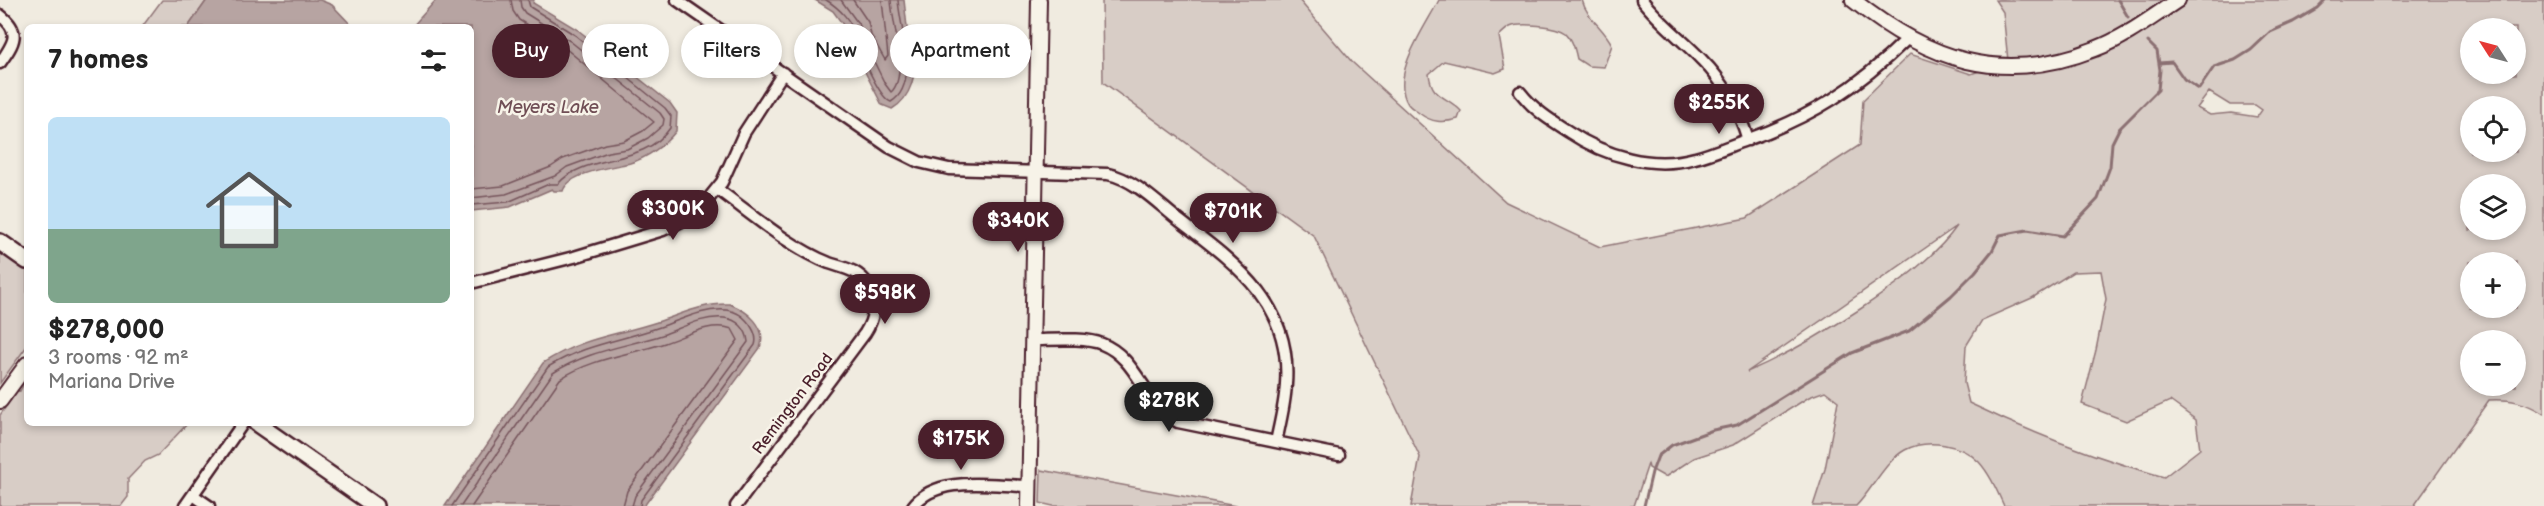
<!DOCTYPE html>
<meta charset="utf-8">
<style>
:root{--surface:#fff;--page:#f2f2f2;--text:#222;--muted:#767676;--accent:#4a1f2b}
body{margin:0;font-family:"Balsamiq Sans",sans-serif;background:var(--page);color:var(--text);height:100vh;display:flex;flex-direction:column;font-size:22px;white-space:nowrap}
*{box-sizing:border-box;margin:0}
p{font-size:20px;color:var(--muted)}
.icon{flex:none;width:33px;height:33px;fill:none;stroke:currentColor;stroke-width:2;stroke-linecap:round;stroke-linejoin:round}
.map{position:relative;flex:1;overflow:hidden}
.panel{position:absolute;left:24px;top:24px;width:450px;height:402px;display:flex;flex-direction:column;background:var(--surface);border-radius:9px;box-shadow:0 3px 9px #0003}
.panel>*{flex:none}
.guide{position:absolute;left:492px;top:24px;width:570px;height:54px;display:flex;gap:12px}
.needle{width:39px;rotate:306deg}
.controls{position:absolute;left:2460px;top:18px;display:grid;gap:12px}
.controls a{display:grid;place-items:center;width:66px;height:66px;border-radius:50%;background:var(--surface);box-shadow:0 3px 9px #0003;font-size:30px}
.price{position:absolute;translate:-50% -51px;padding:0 14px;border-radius:21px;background:var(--accent);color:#fff;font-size:20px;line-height:39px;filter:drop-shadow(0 2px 3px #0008)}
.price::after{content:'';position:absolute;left:50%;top:36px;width:18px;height:14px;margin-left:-9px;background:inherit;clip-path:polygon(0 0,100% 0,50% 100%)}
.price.current{background:#222;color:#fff}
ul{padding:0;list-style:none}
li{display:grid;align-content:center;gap:12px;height:318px;padding:0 24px}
li span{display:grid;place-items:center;height:186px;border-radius:9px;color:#555}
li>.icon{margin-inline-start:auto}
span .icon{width:108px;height:108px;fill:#fffc;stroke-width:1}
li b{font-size:26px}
h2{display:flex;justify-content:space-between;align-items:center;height:72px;padding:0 24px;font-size:26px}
.pill{padding:0 21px;border-radius:27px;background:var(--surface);box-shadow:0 3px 9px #0003;font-size:21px;line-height:54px}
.pill.current{background:var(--accent);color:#fff}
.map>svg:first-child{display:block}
</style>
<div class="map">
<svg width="2544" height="506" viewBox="0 0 2544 506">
<rect width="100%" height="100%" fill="#f0ebe0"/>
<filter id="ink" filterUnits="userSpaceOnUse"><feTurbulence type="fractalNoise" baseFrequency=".0167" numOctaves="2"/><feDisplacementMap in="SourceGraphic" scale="12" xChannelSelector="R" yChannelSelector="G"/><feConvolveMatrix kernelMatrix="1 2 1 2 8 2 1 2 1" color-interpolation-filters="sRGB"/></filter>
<g filter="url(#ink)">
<path fill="#d8cdc6" stroke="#917678" stroke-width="1.5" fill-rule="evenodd" d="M162,0H207L188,27H142Z
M1102,0H1299L1352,62L1506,202L1600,247L1747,218L1860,145L1863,100L1910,54L1971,74L2008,61L2003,12L1995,0H2544V414C2525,402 2511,399 2489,400L2414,506H2004C1997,491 1990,474 1979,462C1962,444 1927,438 1905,450C1885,461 1872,490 1856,506H1813L1825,469L1838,401L1825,391L1809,397L1733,445L1694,458L1665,477L1649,468L1648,464L1634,506H1411L1420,457L1314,236L1103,82ZM2470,28H2516V74H2470ZM2209,92L2230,105H2255L2262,110L2257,117L2231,113L2210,115L2197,108ZM2470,106H2516V152H2470ZM2470,184H2516V230H2470ZM1957,226C1922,277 1805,347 1747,372ZM2470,262H2516V308H2470ZM2101,271L2106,299L2096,350L2082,404L2126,421L2170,401L2196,420L2200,449L2164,477C2097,458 2031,433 1969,403L1964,383L1966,346L1982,320L2032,298L2073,272ZM2470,340H2516V386H2470Z
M1439,0H1582C1587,19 1604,28 1612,45L1604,67L1588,66L1577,59C1575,50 1573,40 1566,33C1557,26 1520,22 1510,27C1506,29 1502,33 1499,36L1505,69L1495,73L1444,61L1429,74C1432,99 1446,95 1461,111L1458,119C1443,123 1432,123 1419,113C1415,110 1410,107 1408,104C1389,75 1426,26 1439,0Z
M0,252L27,271V346L0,383Z
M27,378V423H188L158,455L145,461L128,479V497L121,506H0V415L18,390L20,391Z
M1041,470L1236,506H1053L1040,503Z"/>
<path fill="#b7a4a2" stroke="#8b6f72" stroke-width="1.5" d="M207,0H320L332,5L353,27H188Z
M436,0H534L533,3L578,30L670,103L677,113L676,131C665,145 647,158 630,163C613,167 569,172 563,191H554L552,189L510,207L472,211L471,27H412Z
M815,0H904L910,54C920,71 910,99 892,109L882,105L846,35L849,33L833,11Z
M730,304C747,311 768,326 760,348L644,506H445L543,363C583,337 614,336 657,322C682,314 703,303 730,304Z"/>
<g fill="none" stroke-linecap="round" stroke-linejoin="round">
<path stroke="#76545b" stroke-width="1.5" d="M826,0C838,7 855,23 854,37C861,52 878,97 891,102C920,85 900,28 898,0
M841,0L860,26L862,37L885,84L891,92C909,76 892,22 891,0
M853,0L868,22L871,35L885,60L888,56L882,0
M471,189L503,186L551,167L563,159L605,144L624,141L643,131L654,122L565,48L519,20L513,11L511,0
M471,198L506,194L555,176L567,167L608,152L627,149L648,138L663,125L664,119L660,113L570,41L525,13L521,7L520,0
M471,205L508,202L549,184H558C584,153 644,167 670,128L671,116L665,108L575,35L530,7L528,0
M452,506L548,367C585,344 620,341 660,327C681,320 703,308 726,310C737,311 746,318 752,328C755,333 757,339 755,345L641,500L640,506
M461,506L553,373C587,351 624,347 662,335C682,328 702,316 724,318C737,319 747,329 748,342L635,496L632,506
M472,506L560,379C592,358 629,355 665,343C686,336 710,321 732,329L738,340L627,491L623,506"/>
<path stroke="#8b6f72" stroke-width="3" d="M2118,0L2128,17
M2159,63L2172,62L2184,79L2199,89L2214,67L2235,60L2251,50L2270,32L2293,22L2317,8L2325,0
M1644,506L1652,472L1658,456L1672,445L1713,430L1737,425L1852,353L1909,331L1951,296L1975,272L1992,251L2000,235L2027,230L2063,236L2098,199L2110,167L2112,143L2119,129L2158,90L2160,70L2157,51L2148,42"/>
<defs>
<path id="minor" d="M677,0L889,147L919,162L949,169L1108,174C1136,180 1158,204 1180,221C1236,264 1292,304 1286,384C1285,404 1280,423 1276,442
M1642,0C1660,23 1682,39 1702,60C1724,82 1739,110 1748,140
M0,15C22,32 14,43 0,63
M1520,92C1534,110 1550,120 1569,132C1605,156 1652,170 1695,158C1712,154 1729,146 1746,140C1812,117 1857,88 1907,39
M717,189C752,214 789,247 829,263C844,268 859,270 868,285C878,300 874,319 865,333L736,506
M471,283L574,257L663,230L686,219L705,203L722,182L744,133L783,73
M1032,340C1052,340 1084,337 1102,344C1138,358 1144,404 1178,422L1339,455
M193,495L209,506
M185,506L243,423
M913,506C938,474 993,486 1029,486"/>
<path id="tertiary" d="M1853,0C1928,60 2001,86 2095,49C2125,38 2152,17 2178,0
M0,401L27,364
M1029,506L1039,0"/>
<path id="secondary" d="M0,242L27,261
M256,423L375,506"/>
</defs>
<use href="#minor" stroke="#4a1f2b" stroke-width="15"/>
<use href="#tertiary" stroke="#4a1f2b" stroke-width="18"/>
<use href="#secondary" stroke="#4a1f2b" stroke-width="20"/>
<use href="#minor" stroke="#f7f3e8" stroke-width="10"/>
<use href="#tertiary" stroke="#f7f3e8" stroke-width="14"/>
<use href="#secondary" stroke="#f7f3e8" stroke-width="15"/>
</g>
</g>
<g text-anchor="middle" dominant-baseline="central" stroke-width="5" stroke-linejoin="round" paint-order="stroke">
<g font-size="16" fill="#4a1f2b" stroke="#f7f3e8">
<text transform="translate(793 404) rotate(-53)">Remington Road</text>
</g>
<g font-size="18" font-style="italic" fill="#704e55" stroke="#f7f3e8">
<text x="548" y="107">Meyers Lake</text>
</g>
</g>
</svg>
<div class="controls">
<a><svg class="needle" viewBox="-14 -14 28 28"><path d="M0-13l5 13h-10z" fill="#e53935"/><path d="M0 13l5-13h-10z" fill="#767676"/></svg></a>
<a><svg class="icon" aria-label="locate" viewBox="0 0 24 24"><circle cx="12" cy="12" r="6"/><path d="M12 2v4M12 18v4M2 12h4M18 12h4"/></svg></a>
<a><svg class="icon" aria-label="layers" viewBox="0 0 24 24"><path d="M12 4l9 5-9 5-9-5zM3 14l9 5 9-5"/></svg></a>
<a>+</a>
<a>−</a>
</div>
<b class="price" style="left:1719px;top:135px">$255K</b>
<b class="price" style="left:673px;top:241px">$300K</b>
<b class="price" style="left:1233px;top:244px">$701K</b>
<b class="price" style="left:1018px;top:253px">$340K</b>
<b class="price" style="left:885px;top:325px">$598K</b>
<b class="price current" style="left:1169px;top:433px">$278K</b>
<b class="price" style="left:961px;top:471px">$175K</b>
<div class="guide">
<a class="pill current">Buy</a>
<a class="pill">Rent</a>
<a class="pill">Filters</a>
<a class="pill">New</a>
<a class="pill">Apartment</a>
</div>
<section class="panel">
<h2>7 homes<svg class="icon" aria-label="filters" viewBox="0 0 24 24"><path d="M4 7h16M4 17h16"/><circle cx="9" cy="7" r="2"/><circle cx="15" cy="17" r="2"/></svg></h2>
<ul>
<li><span style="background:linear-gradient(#bfe0f5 60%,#7fa58c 0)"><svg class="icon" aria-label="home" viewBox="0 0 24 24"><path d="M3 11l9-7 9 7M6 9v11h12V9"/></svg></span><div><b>$278,000</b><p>3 rooms · 92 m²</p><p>Mariana Drive</p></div></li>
</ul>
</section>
</div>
